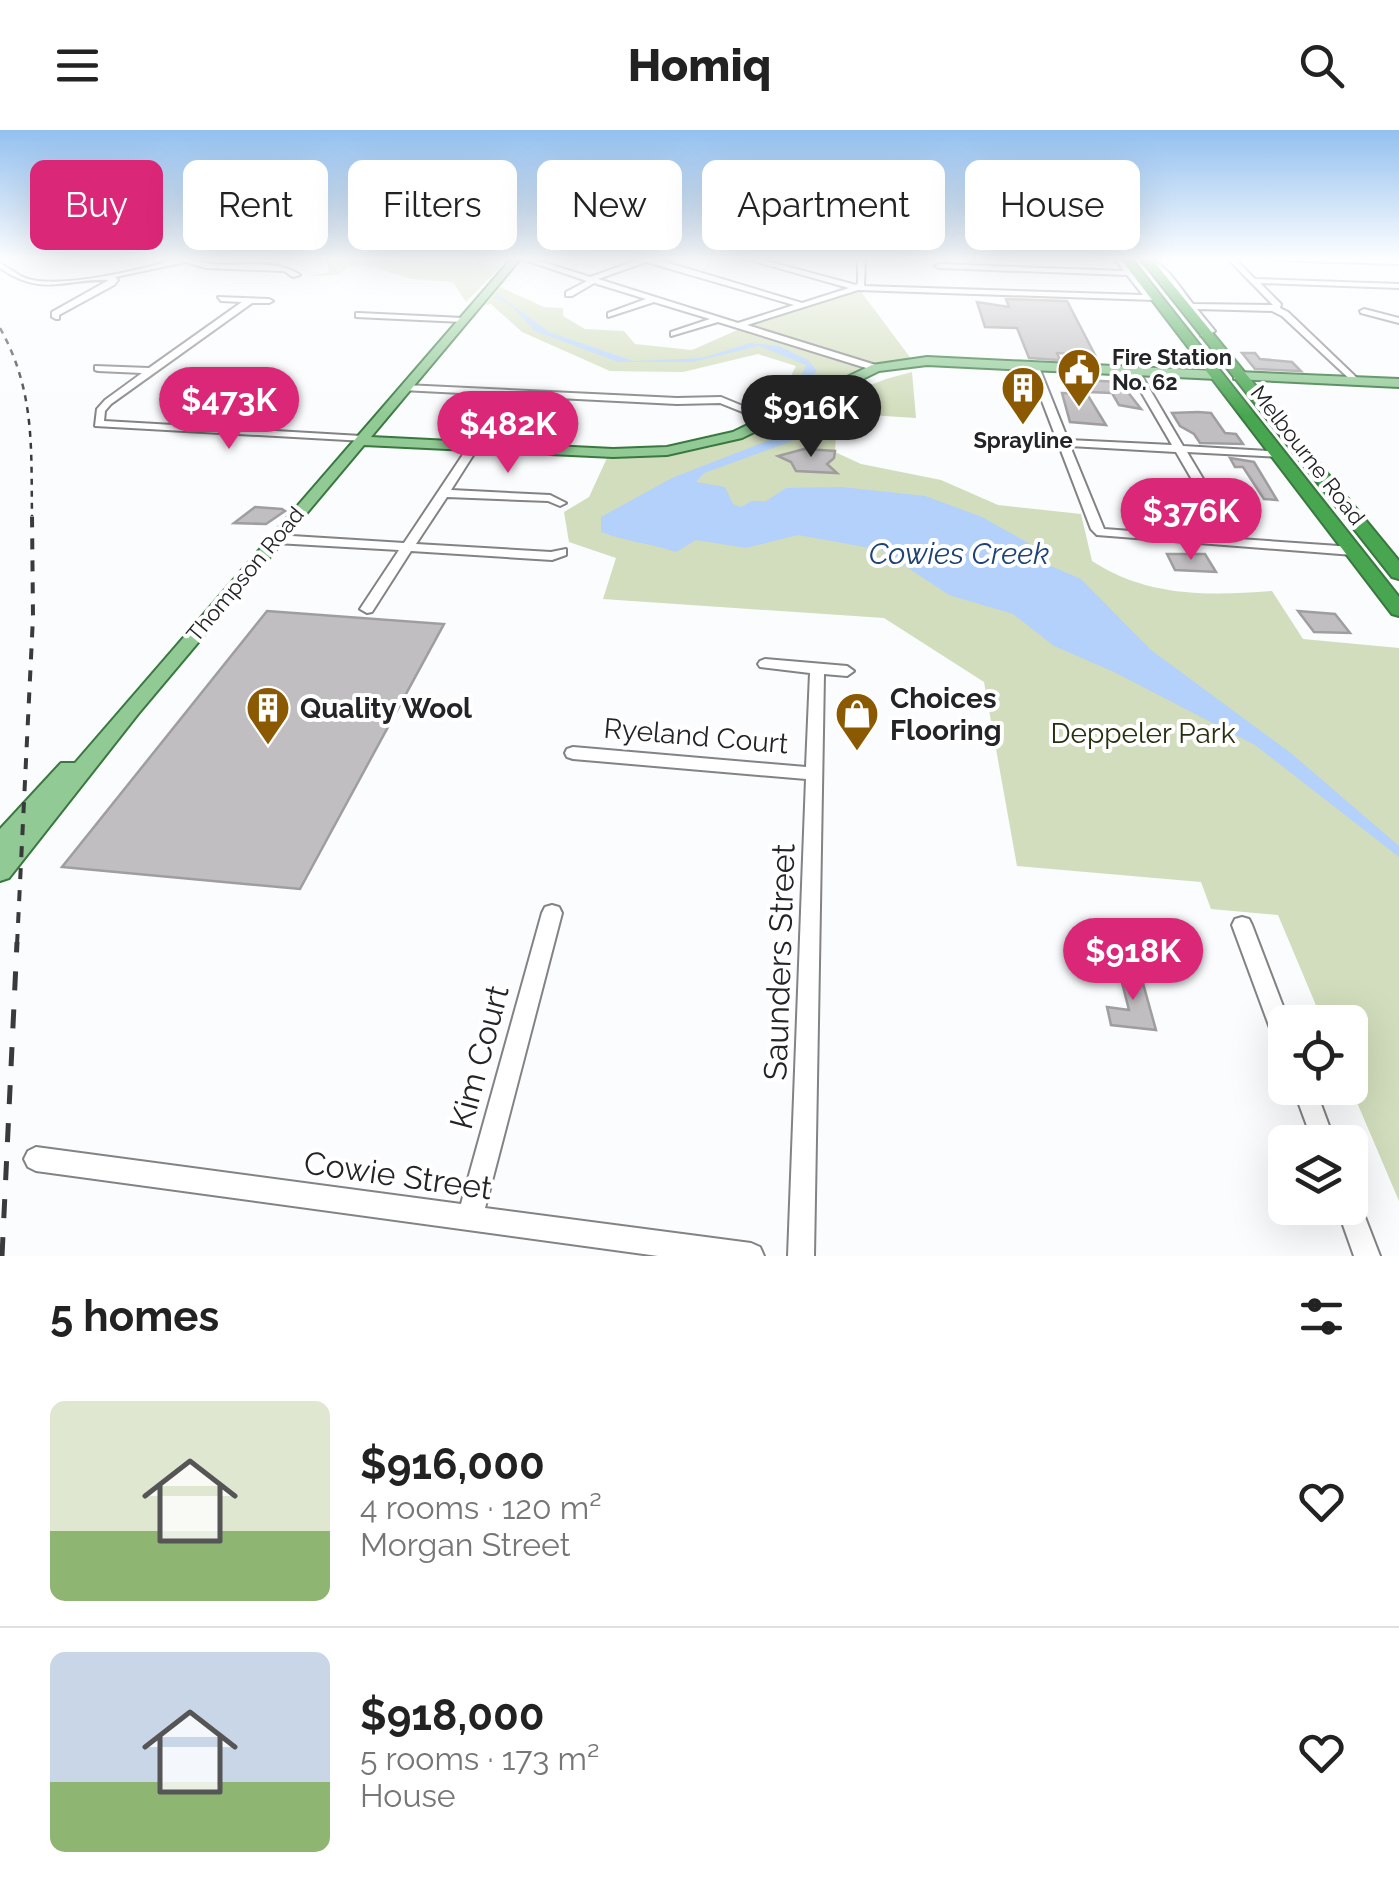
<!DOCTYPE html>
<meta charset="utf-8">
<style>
:root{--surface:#fff;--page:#f2f2f2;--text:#222;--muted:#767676;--line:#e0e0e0;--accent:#db2777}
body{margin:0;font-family:Raleway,sans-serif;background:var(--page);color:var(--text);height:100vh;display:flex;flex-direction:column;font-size:38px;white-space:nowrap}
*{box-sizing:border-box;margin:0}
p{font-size:32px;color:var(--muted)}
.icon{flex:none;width:55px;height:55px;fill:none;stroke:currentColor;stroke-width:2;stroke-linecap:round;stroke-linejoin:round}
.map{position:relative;height:1126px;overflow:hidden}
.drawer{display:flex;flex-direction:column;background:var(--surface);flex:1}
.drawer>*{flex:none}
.top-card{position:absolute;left:30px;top:30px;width:1340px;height:90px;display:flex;gap:20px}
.tools{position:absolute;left:1268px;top:875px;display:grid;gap:20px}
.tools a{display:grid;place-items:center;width:100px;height:100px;border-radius:15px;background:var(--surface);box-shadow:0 10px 40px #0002;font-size:50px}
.price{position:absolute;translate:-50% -85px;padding:0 22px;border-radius:35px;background:var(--accent);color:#fff;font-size:32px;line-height:65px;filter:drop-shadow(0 2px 5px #0008)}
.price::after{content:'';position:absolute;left:50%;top:60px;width:30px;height:22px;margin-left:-15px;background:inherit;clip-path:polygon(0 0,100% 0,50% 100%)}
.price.on{background:#222;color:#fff}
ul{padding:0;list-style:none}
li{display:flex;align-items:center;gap:30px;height:250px;padding:0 50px}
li+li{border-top:2px solid var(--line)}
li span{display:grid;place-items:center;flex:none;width:280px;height:200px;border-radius:15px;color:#555}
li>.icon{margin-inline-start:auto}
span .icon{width:120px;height:120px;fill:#fffc;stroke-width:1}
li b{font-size:42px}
h2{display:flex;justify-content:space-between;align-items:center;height:120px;padding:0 50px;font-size:42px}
.pill{padding:0 35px;border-radius:15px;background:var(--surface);box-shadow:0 10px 40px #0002;font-size:35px;line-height:90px}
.pill.on{background:var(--accent);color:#fff}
header{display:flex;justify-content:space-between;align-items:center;height:130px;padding:0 50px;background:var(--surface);font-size:45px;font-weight:800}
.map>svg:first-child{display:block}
</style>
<header><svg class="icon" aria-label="menu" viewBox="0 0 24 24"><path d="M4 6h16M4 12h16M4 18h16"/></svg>Homiq<svg class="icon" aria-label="search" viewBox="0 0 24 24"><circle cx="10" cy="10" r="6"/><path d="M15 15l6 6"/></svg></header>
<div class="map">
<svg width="1399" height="1126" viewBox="0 0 1399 1126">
<rect width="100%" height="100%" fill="#fafcfe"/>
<path fill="#d1ddbc" d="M326,128L475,133L480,128L486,129L485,134L500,137L466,172L453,152L412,149L366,135L348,137L338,145L308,146L329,142Z
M500,157L544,177L563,178V186L585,199L624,201L635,214L692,220L742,198L863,238L788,273L784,260L796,236L758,224L683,242L610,241L522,202L491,174L485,175Z
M859,159L912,230L867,233L749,195Z
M912,242L916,288L837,283L835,322L861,334L941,350L998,375L1081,384L1092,431C1147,467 1208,466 1272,461L1303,509L1399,518V1071L1350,956V892H1323L1278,785L1211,779L1201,752L1017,736L984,552L884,488L603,469L616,428L569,412L564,382L589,367L607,328L669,326L712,317L886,249Z"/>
<path fill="#b3d1fa" d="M497,164L549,202L633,231L702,228L750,213L779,216L808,230L817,241L802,257L809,299L790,312L704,343L696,352L725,357L733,374L741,377L752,371H766L786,358L842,357L925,366L982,387L1030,414L1046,434L1081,449L1151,520L1292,624L1399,716V727L1255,615L1114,542L1054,516L1013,484L949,465L881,420L798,405L746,418L696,410L676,422C650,413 626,412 601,402V387L672,348L801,298L796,259L806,235L759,216L693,232H618L535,201L510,175L494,167Z"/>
<path fill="#c0bec0" stroke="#a09d9f" stroke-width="2.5" d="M1006,169L1067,171L1095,225L1057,223L1060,230L1029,228L1017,198L985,197L977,172L1009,177Z
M1242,223H1255L1260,229L1292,232L1301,241L1255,239Z
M1082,250L1120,252L1141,279L1119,275L1112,263L1088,262Z
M1062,263L1087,264L1106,295L1070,292Z
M1198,282L1211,283L1225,303L1236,304L1243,314L1200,313L1194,304L1180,296L1172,283Z
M804,319L835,321L834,328L827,334L837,343L796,341L791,332L778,326Z
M1230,328L1254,332L1277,370L1264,369L1243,337H1235Z
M255,377L282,379L285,381L266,394L234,393Z
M1167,424H1205L1216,442L1175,440Z
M267,481L444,494L300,759L62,737Z
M1298,481L1335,484L1350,503L1314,502Z
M1118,837L1139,839L1156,900L1111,895L1107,877L1129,880Z"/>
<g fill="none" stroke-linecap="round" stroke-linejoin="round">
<defs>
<path id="minor" d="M179,128C190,128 200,133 211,134C239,137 277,128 300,145L293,147L284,141L206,138L186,132L115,147L118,150L114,155L59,185V189H56L52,187V182L109,150C65,148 44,168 0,138V133C9,138 18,146 28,149C61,159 147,139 179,128Z
M519,128H530L590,147L638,130L635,128H652L802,173L849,158L743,128H755L856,155L858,153V128H865L864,156L1143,165L1127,145L939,138L935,136L939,134L1124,141L1116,130L1127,128L1124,131L1147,161L1156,164L1158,168L1154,170L858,160L747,195L879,236L881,238L876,241L718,192L671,206V202L710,189L654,172L608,187V183L646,169L594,153L572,166H566V162L587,151ZM646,132L794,175L738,193L598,149Z
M1143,128C1164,129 1180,158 1193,174L1273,175L1227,128H1234L1255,149L1399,154V158L1260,153L1281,174L1280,178L1288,182L1358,249L1360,251L1355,254L1282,186L1272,181L1197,179L1215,201L1207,206H1201V202L1206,200L1154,137Z
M1272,128L1399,130V134L1275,130Z
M218,167L269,169L273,171L269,173H252L111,274L105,281L104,291L361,306L365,307V311L95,296L97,279L105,270L142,243L98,241L95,240V236L149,238L242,172L221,171Z
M1364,179L1399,188V193L1361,183L1360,181Z
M359,183L463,188L467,190L463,192L356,187V183Z
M1034,234L1039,237L1068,310L1172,315L1129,241L1134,238L1139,241L1183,316L1283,322L1284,324L1279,327L1187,322L1239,409L1353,417L1359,421L1353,425L1097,405L1091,399L1029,237ZM1070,316L1176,322L1226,408L1104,399Z
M405,255L677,268L721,267L774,289L765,291L720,273L677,274L402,260V256Z
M474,313L479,316L451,360L550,365L566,373L560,376L548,371L447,367L416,414L551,422L566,419V425L552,430L411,421L372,482L367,483L360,479L399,420L276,413L270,409L276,405L404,413L470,314Z
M765,529L847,536L854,541L847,546L824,544L814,1126H788L806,649L573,629L567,627L565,623L567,619L573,617L806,637L810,543L760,537L758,534L760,531Z
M552,775L559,777L562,783L485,1078L751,1113L760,1117L764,1126H658L36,1041L28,1037L24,1029L28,1021L36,1017L461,1074L542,783L545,777Z
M1242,787L1249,789L1252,795L1289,892H1285V919L1277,916L1274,909L1232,795L1235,789Z
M1293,958H1315L1335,1012H1313Z
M1350,1066L1358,1069L1380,1126H1354L1337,1078H1350Z"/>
<path id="major" d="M512,128H521L371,307L613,319L667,317L733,302L872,235L927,227L1217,241L1223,245L1217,249L927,235L879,241L742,308L667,325L613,327L364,315L138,584L9,748L0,751V699L61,633H75Z
M1238,242L1399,249V257L1234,249V243Z"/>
<path id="highway" d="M1120,128H1131L1399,467V486L1392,484Z
M1140,128H1151L1399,431V449L1392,447Z"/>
</defs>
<use href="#minor" stroke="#818385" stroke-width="4"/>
<use href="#major" stroke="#3a7840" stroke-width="4"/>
<use href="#highway" stroke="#3a7840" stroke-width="4"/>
<use href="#minor" fill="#fff" fill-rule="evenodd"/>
<use href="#major" fill="#91ca95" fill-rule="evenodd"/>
<use href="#highway" fill="#47a64f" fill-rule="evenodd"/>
<path stroke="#393a3b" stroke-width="2.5" stroke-dasharray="6 6" stroke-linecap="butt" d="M0,198C35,261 31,316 32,386"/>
<path stroke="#393a3b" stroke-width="4" stroke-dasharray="11 11" stroke-linecap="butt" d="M17,815L33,487L32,384"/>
<path stroke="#393a3b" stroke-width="5" stroke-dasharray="19 19" stroke-linecap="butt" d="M2,1126L17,812"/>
</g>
<linearGradient id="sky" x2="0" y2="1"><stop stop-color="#93c0ef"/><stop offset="0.45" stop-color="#fdfeff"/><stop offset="1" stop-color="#fdfeff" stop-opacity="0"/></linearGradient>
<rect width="1399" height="286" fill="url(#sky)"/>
<defs>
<symbol id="civic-pin" viewBox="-11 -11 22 30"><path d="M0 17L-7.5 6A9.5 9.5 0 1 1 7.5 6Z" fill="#8b5902" stroke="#fff"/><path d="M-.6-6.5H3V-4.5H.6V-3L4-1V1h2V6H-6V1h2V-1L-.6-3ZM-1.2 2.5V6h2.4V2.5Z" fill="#fff"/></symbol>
<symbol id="building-pin" viewBox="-11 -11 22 30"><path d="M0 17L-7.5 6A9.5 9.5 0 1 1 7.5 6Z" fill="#8b5902" stroke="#fff"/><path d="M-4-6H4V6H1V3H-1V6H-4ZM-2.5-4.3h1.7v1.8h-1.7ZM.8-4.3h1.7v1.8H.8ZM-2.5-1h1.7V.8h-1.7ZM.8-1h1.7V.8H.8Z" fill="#fff"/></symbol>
<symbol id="shop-pin" viewBox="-11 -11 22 30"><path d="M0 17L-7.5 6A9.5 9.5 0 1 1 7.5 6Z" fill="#8b5902" stroke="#fff"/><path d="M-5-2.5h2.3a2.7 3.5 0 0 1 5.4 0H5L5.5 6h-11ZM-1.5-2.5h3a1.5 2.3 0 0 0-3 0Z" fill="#fff"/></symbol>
</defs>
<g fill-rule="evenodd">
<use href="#civic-pin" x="1054" y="215" width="50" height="68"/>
<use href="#building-pin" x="998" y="233" width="50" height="68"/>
<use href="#building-pin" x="243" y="553" width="50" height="68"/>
<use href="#shop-pin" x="832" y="559" width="50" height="68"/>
</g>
<g text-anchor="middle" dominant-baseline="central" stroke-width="8" stroke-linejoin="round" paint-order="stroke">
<g font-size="22" font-weight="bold" fill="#232425" stroke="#fff" text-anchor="start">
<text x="1112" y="227">Fire Station<tspan x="1112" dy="25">No. 62</tspan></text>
<text x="1023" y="310" text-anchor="middle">Sprayline</text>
</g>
<g font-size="22" fill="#232425" stroke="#fff">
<text transform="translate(1308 325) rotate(52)">Melbourne Road</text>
<text transform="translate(245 444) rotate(-50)">Thompson Road</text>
</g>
<g font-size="28" font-weight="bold" fill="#232425" stroke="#fff" text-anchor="start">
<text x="890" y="568">Choices<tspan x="890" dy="32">Flooring</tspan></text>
<text x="300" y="578">Quality Wool</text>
</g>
<g font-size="28" fill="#26300c" stroke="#fff">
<text x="1143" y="603">Deppeler Park</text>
</g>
<g font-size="28" fill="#232425" stroke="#fff">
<text transform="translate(696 606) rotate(5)">Ryeland Court</text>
</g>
<g font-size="30" font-style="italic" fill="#1e4477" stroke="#fff">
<text x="959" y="423">Cowies Creek</text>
</g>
<g font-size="32" fill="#232425" stroke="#fff">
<text transform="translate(779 832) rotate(-88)">Saunders Street</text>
<text transform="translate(479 927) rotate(-75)">Kim Court</text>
<text transform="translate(398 1045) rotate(8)">Cowie Street</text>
</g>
</g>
</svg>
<div class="tools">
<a><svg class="icon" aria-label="locate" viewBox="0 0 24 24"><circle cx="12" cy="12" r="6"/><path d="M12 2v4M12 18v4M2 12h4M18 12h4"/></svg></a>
<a><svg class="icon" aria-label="layers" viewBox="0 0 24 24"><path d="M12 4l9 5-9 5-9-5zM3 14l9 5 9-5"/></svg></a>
</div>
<b class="price" style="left:229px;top:322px">$473K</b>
<b class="price on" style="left:811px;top:330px">$916K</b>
<b class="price" style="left:508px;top:346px">$482K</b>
<b class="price" style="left:1191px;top:433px">$376K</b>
<b class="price" style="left:1133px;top:873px">$918K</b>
<div class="top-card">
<a class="pill on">Buy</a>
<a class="pill">Rent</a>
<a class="pill">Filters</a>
<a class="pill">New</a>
<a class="pill">Apartment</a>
<a class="pill">House</a>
</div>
</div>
<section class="drawer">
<h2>5 homes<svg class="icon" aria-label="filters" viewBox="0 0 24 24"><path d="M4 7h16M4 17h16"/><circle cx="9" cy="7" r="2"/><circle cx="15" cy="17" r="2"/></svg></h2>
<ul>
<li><span style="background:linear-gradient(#dfe7d0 65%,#8fb573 0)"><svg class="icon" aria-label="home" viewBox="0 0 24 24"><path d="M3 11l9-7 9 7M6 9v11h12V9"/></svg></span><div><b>$916,000</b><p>4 rooms · 120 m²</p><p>Morgan Street</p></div><svg class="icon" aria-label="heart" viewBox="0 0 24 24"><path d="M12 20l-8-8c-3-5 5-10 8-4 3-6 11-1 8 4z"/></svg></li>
<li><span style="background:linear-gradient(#c9d6e8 65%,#8fb573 0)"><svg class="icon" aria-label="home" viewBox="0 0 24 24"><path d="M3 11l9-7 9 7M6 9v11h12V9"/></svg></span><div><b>$918,000</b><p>5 rooms · 173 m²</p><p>House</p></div><svg class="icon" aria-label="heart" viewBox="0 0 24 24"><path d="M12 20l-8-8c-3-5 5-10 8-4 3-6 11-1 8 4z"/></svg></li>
</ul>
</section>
